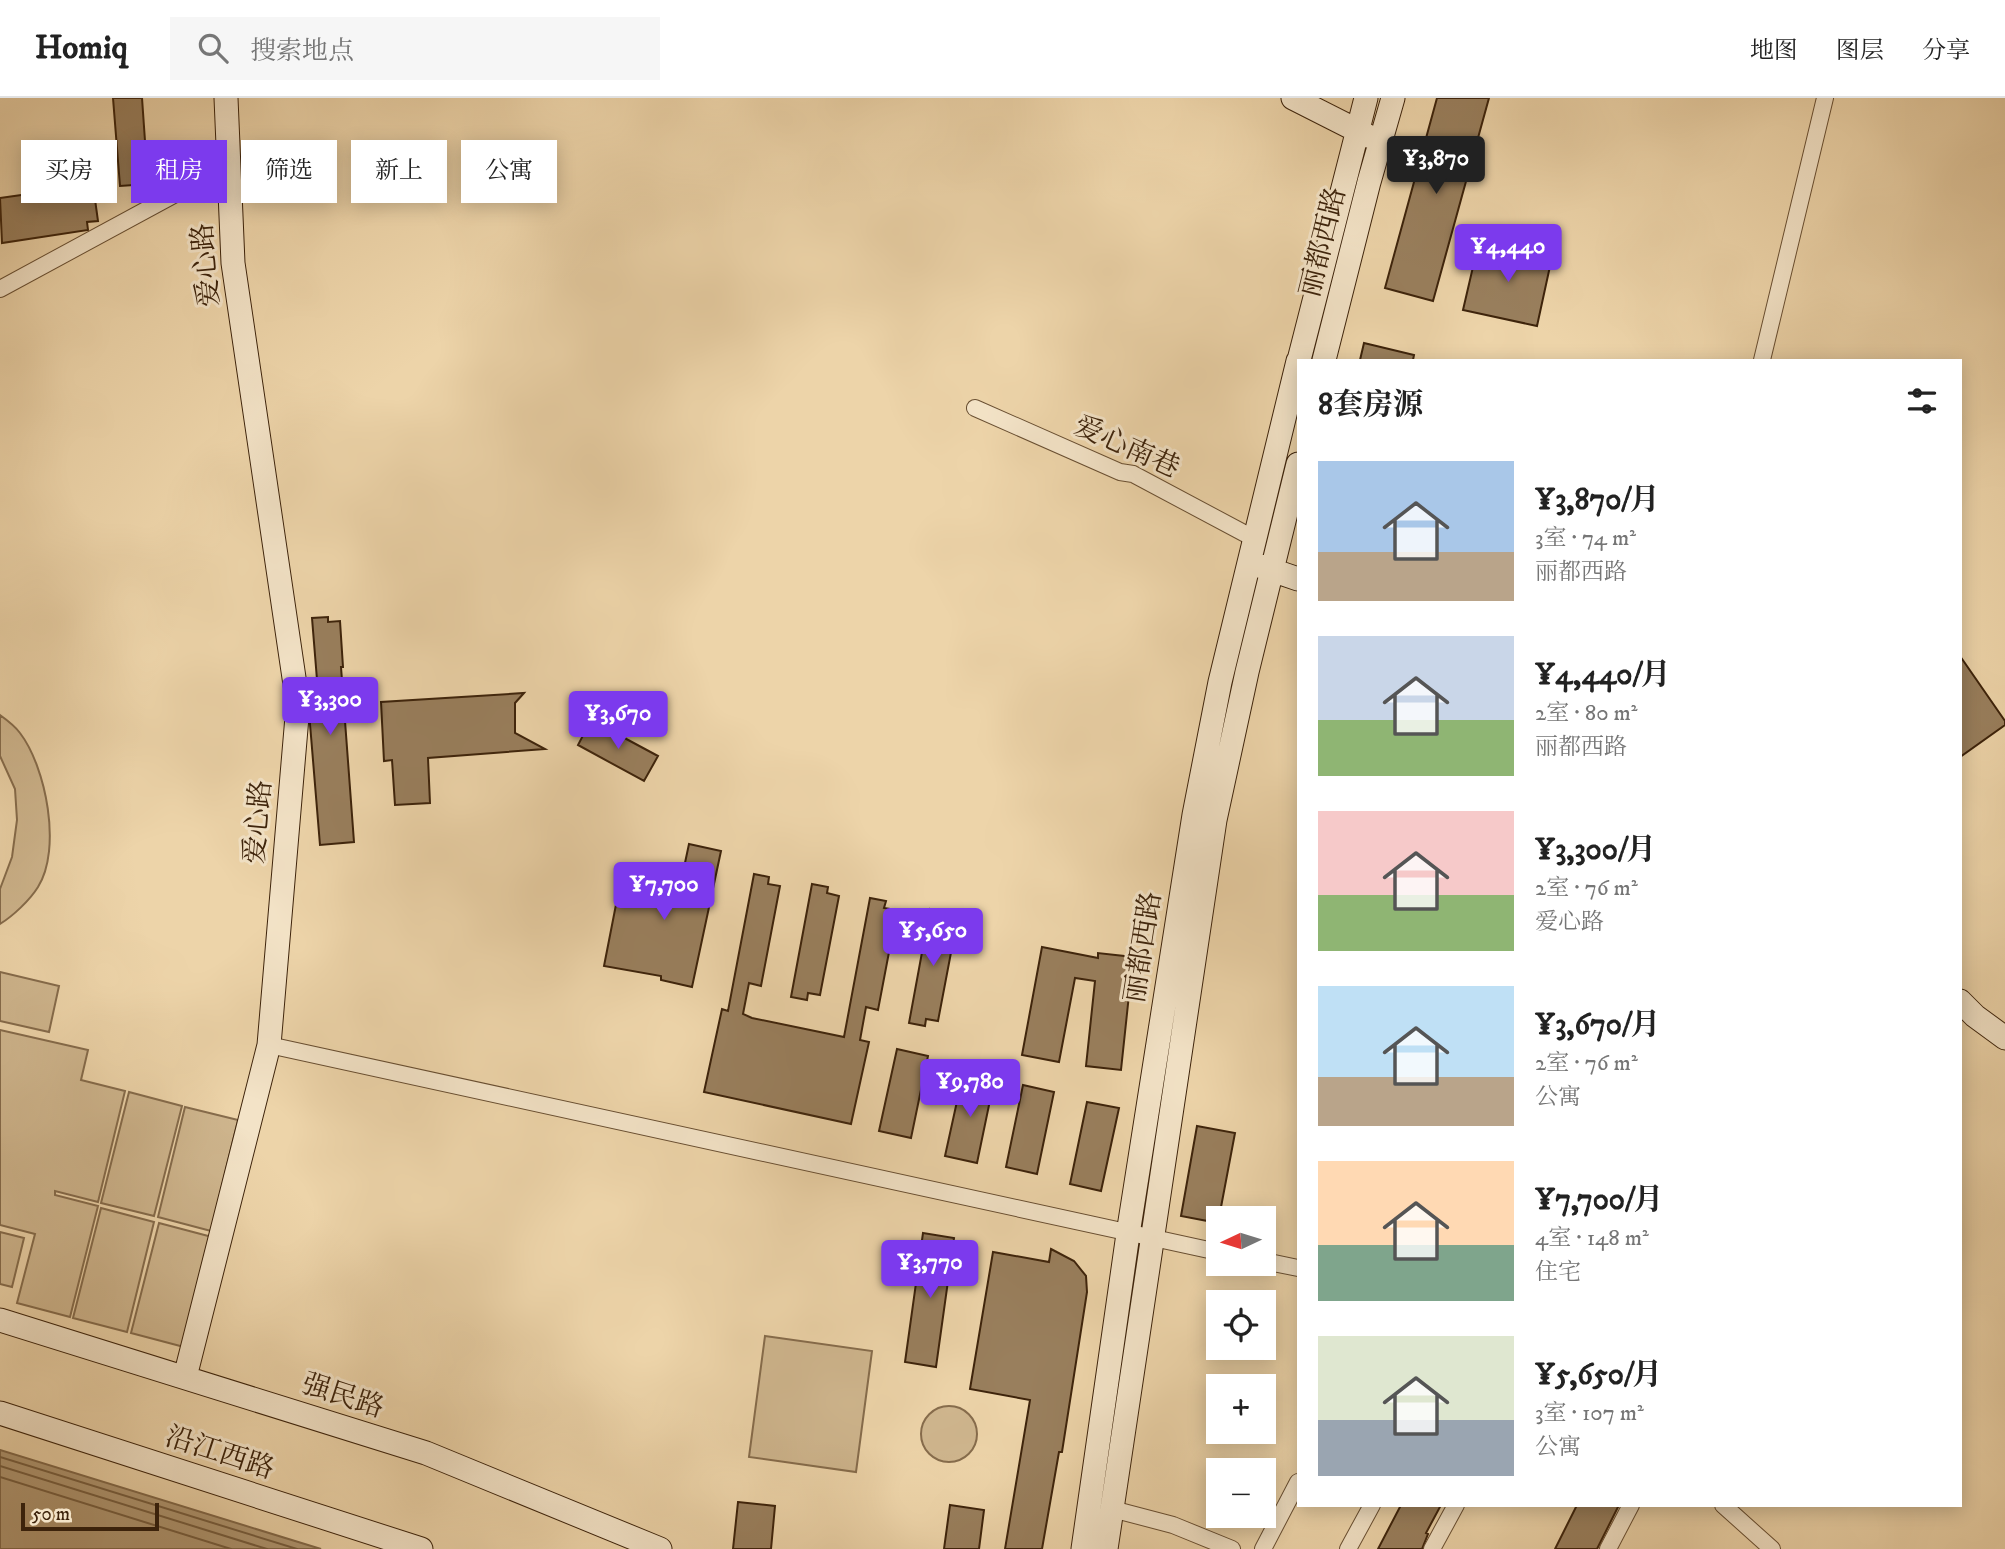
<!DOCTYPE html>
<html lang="zh">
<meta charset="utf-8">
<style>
:root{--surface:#fff;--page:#f6f6f6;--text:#222;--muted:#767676;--line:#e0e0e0;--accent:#7c3aed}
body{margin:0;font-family:"IM FELL DW Pica","Noto Serif SC",serif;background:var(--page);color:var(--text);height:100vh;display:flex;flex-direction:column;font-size:26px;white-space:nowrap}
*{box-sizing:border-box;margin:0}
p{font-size:23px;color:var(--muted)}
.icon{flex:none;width:38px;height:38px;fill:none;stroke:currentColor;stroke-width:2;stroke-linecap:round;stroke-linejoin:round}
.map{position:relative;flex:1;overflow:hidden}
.panel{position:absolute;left:1297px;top:261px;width:665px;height:1148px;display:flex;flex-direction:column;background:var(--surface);border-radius:0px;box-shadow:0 4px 18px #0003}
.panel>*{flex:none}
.hud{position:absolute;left:21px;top:42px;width:665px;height:63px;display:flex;gap:14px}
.needle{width:46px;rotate:266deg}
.buttons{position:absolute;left:1206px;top:1108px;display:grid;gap:14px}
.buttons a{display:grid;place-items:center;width:70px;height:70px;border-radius:0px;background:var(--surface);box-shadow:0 4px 18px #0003;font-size:35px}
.scale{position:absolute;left:21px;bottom:18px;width:138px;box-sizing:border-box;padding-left:7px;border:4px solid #3d230b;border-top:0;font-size:19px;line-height:24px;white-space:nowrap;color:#3d230b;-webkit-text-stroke:5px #f3e3c7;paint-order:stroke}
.price{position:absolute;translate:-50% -60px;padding:0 16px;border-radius:7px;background:var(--accent);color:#fff;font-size:23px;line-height:46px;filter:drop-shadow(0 2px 4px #0008)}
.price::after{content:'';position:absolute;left:50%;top:42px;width:21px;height:16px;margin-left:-10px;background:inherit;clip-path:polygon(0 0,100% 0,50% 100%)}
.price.active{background:#222;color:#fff}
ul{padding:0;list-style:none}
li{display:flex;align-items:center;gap:21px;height:175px;padding:0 21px}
li span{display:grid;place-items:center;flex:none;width:196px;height:140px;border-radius:0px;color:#555}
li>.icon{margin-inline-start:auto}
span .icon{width:84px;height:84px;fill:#fffc;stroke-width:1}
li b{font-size:30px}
h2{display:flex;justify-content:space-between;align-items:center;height:84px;padding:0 21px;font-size:30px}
.tag{padding:0 24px;border-radius:0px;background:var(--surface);box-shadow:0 4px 18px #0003;font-size:24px;line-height:63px}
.tag.active{background:var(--accent);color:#fff}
header{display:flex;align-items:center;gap:42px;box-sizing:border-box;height:98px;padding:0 35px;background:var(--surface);border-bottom:2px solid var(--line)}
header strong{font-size:33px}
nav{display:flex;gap:38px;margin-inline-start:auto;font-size:24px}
.search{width:490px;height:63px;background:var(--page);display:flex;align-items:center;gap:18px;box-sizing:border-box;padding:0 24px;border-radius:0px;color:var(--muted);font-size:26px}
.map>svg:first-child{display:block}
</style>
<header>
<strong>Homiq</strong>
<div class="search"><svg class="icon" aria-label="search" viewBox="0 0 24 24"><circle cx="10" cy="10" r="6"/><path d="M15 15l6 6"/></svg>搜索地点</div>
<nav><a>地图</a><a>图层</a><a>分享</a></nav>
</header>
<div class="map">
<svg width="2005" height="1451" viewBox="0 0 2005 1451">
<rect width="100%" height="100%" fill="#edd4a9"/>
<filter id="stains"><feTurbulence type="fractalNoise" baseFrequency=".00286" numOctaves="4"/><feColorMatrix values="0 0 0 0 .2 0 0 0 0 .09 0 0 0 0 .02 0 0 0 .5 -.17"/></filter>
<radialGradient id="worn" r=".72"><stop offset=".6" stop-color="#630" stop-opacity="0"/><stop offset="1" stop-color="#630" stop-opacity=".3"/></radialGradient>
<path fill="#cfb68e" stroke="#866c4c" stroke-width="2" d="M0,617C7,622 15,628 20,635C46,669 62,751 38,789C30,802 13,818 0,826V791L12,759L17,722L15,691L0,658Z
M0,874L59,888L49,934L0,923Z
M0,932L88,952L81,982L125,993L98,1104L55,1093V1097L98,1108L70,1219L17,1205L35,1136L0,1127Z
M129,994L182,1008L154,1118L101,1105Z
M185,1009L238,1022L211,1133L158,1119Z
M101,1110L154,1124L127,1234L73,1220Z
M159,1125L212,1139L184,1249L131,1235Z
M0,1134L24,1140L12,1189L0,1186Z
M765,1238L872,1253L856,1374L749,1359Z
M921 1336a28 28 0 1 1 56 0a28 28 0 1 1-56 0Z"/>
<path fill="#b19873" stroke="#836949" stroke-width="2" d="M0,1352L321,1451H0Z"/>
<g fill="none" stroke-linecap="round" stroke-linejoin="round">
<path stroke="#775e3f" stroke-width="2" d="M0,1359L297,1451
M0,1368L267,1451
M0,1379L231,1451"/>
</g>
<path fill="#997f5d" stroke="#3d230b" stroke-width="2" d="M113,0H142L148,86L120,88Z
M1437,0H1489L1433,203L1385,190Z
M93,87L98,123L87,124L88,132L2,145L0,100Z
M1479,143L1552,159L1537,228L1463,212Z
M1364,245L1414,257L1413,262H1360Z
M328,519V524L340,523L343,569H341L354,744L320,747L310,626V594H318L312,520Z
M1960,558L2005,623V627L1960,659Z
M524,595L515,605V635L545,651L428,660L430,705L395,707L392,662L384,663L381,604Z
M591,622L658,658L644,683L578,647Z
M689,746L721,753L692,889L661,882V878L604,868L621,781L679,793Z
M754,776L769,779L768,786L780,788L761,888L749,885L743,916L752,920L844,939L870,800L886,803L884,810L897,812L878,912L866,909L860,942L869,944L851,1026L704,994L722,911L728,913Z
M812,786L828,789L827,795L839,798L820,897L808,895L807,902L791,899Z
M930,811L946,814L945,821L957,823L938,923L926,921L925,928L909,925Z
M1042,849L1098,860V855L1133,859L1121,972L1086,968L1095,883L1075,880L1059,964L1022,957Z
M897,951L928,958L911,1040L879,1033Z
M963,976L994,983L977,1065L945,1058Z
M1023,987L1054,994L1037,1076L1006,1069Z
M1087,1004L1119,1010L1101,1093L1070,1086Z
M1197,1028L1235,1035L1218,1125L1181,1118Z
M923,1135L954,1140L936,1269L905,1264Z
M1051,1151L1074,1163L1086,1178L1087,1194L1062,1354H1059L1042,1451H1005L1030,1302L970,1291L993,1154L1049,1164Z
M738,1404L775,1408L771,1451H733Z
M950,1407L984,1412L979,1451H944Z
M1401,1407H1441L1426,1435L1428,1436L1422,1451H1378Z
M1577,1407H1619L1597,1451H1555Z"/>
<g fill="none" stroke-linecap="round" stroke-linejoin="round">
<defs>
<path id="street" d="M0,191L229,67
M1762,262L1825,0
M975,310L1120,374L1133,376L1255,441
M269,947L1218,1154
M1264,1163L1298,1170
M1723,1407L1772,1451
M1112,1411L1173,1427L1232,1451
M1263,1451L1298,1384
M1348,1451L1372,1407
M1432,1451L1456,1407
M1608,1451L1631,1407"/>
<path id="secondary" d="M1293,0L1368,38
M1299,262L1366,0
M1324,262L1369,84L1393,0
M1260,468L1298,481
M1960,903L1975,918L2005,940
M0,1222L426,1355L660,1451
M185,1279L269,947L298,607L233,165L226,0
M0,1315L421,1451
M1083,1451L1128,1136L1194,717L1220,584L1298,263
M1106,1451L1215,722L1247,574L1298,366"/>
</defs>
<use href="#street" stroke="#694f32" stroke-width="18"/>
<use href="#secondary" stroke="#3d230b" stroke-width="25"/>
<use href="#street" stroke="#f3e3c7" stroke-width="16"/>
<use href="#secondary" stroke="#f3e3c7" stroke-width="23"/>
</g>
<g text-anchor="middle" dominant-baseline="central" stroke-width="6" stroke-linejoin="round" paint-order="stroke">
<g font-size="28" fill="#3d230b" stroke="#f3e3c7">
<text transform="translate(1323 144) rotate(-76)">丽都西路</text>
<text transform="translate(206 167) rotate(-95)">爱心路</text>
<text transform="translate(1127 349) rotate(24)">爱心南巷</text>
<text transform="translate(258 724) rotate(-85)">爱心路</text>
<text transform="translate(1143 849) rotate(-81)">丽都西路</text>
<text transform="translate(343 1298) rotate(18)">强民路</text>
<text transform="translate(220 1355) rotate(18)">沿江西路</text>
</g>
</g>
<rect width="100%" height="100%" filter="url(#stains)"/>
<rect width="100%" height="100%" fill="url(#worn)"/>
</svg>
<div class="buttons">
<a><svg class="needle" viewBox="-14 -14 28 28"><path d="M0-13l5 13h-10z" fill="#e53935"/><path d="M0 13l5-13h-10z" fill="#767676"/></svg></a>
<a><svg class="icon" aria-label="locate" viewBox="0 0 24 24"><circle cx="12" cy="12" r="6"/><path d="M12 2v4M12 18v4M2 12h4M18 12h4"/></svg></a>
<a>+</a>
<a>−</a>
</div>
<div class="scale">50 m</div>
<b class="price active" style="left:1436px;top:98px">¥3,870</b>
<b class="price" style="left:1508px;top:186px">¥4,440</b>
<b class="price" style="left:330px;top:639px">¥3,300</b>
<b class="price" style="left:618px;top:653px">¥3,670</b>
<b class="price" style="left:664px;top:824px">¥7,700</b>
<b class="price" style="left:933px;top:870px">¥5,650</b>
<b class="price" style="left:970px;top:1021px">¥9,780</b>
<b class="price" style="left:930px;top:1202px">¥3,770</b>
<div class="hud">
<a class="tag">买房</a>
<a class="tag active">租房</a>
<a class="tag">筛选</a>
<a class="tag">新上</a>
<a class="tag">公寓</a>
</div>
<section class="panel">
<h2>8套房源<svg class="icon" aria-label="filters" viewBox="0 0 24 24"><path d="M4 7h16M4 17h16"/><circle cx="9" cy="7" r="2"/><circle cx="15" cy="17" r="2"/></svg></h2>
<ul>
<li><span style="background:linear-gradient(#a9c7e8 65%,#b9a48a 0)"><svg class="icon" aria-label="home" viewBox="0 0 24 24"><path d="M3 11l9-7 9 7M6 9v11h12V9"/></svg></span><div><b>¥3,870/月</b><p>3室 · 74 m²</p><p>丽都西路</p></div></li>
<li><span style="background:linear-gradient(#c9d6e8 60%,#8fb573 0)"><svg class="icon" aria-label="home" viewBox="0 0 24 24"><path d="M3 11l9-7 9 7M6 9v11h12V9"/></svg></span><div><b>¥4,440/月</b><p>2室 · 80 m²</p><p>丽都西路</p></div></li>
<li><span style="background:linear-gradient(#f6c9c9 60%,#8fb573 0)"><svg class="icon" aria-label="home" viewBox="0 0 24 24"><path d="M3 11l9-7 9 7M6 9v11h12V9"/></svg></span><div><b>¥3,300/月</b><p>2室 · 76 m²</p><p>爱心路</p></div></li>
<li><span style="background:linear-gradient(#bfe0f5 65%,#b9a48a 0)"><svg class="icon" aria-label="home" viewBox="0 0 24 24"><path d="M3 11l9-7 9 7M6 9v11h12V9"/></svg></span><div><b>¥3,670/月</b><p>2室 · 76 m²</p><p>公寓</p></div></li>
<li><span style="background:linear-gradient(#ffd9b3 60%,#7fa58c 0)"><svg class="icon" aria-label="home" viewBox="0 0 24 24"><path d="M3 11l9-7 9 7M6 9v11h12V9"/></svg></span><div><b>¥7,700/月</b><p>4室 · 148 m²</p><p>住宅</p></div></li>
<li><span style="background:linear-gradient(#dfe7d0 60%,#9aa5b1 0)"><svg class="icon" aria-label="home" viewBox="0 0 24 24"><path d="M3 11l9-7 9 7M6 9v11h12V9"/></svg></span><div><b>¥5,650/月</b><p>3室 · 107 m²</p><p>公寓</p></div></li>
</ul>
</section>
</div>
